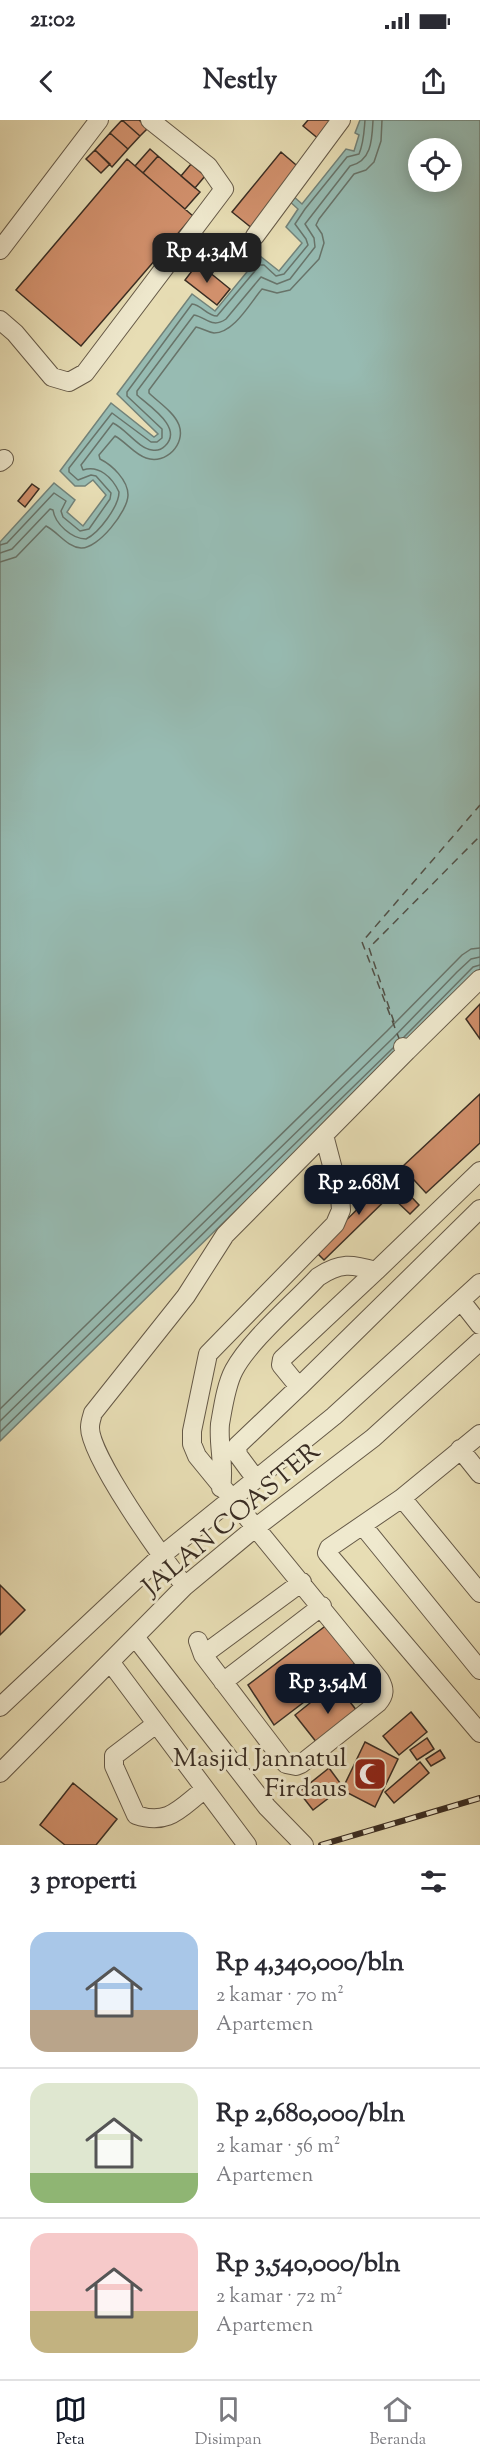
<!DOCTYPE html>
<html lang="id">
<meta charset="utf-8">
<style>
:root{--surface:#fff;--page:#f2f2f3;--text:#2b2b33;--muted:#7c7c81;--line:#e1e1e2;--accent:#111827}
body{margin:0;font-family:"Sorts Mill Goudy",serif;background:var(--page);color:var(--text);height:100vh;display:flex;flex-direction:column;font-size:22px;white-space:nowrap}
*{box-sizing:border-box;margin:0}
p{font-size:20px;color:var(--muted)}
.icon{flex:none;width:33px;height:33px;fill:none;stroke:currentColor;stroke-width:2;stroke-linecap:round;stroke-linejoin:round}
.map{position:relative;height:1725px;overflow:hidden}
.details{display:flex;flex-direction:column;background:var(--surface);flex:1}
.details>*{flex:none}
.controls{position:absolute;left:408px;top:18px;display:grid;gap:12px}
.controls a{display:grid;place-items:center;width:54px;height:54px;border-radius:50%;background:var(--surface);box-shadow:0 3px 15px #0003;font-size:30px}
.price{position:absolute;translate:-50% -51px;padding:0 14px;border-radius:12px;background:var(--accent);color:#fff;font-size:20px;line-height:39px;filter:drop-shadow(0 2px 3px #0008)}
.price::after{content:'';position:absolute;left:50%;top:36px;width:18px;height:14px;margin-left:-9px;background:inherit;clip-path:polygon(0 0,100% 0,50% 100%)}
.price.active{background:#222;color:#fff}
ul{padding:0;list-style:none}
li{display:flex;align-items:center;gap:18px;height:150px;padding:0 30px}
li+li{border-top:2px solid var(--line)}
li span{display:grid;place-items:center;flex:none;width:168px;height:120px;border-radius:18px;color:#555}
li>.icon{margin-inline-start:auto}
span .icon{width:72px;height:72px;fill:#fffc;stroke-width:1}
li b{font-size:26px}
h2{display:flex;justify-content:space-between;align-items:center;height:72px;padding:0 30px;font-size:26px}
.status{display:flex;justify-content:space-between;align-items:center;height:42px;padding:0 30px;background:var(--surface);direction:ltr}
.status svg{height:16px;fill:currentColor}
header{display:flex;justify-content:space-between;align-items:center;height:78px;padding:0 30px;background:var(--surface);font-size:27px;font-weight:700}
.menu{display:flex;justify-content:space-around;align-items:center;height:84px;border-top:2px solid var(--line);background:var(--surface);font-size:16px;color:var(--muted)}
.menu a{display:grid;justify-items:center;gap:3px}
.menu .active{color:var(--accent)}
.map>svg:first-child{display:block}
</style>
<div class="status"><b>21:02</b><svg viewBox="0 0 49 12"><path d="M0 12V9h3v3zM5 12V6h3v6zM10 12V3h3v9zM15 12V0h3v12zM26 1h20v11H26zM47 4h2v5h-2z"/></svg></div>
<header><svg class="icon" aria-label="back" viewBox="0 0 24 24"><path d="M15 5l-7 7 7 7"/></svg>Nestly<svg class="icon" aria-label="share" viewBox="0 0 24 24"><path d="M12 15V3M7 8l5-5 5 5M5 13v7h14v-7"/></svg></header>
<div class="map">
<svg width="480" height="1725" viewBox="0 0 480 1725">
<rect width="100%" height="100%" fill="#e7ddb4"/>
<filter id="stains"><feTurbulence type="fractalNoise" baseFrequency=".00333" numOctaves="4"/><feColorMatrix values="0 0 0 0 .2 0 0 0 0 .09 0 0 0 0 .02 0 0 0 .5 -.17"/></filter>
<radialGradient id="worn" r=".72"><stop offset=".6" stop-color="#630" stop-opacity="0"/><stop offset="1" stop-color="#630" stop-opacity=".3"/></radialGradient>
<path fill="#97bbb2" stroke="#728279" stroke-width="1.5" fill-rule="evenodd" d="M360,0H480V849L403,927L0,1321V422L54,363L75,380L67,392L83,406L106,375L93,360L85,366H75L60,351L111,283L154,317L158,314L117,274L192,174L215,191L260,136L279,151L302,123L286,107L298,89L288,80L292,75L302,84L346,29L354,31L359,15L355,13ZM418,28H452V62H418Z"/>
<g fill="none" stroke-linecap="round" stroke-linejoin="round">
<path stroke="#68746a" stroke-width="1.5" d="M0,425L7,423L54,373L66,381L61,391L63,397L80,411L89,409L110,379L111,373L96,356L91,355L78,360L69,352V348L112,293L151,322H157L162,318V309L127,276V272L192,184C202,185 207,196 217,196L260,145H264L276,156L284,154L308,125L306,119L295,104L305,89L347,37L359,34C364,22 364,12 365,0
M0,433L12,429L50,389L53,390C55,404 72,419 86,419C99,413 119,386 119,372C112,357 99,345 83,350L81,345L113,303C126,309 138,328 152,330C157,331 162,329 165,326C184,308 149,286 137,275V271L194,195C206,197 212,209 226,199L261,157L277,164L290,159L315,127L314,118L305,104L350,46C372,41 372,19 373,0
M0,442L16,437L46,406C58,412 67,427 81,428C98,429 128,391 128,375C128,360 112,345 100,339L99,335L115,316C126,322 134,334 146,338C166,345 186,324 179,305C174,292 158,282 149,273V270L196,207C202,208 207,212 214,213C234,213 250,183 262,169L277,173L290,170L319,139L324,123L322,114L316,105L319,99L354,54L366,50L374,42L381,21L382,0
M404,917L473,847L480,845
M0,1289L387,911L462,835L471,829L480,828
M0,1301L393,918L457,852L471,839L480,837
M0,1312L393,928"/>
<path stroke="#515047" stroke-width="1.5" stroke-dasharray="8 6" stroke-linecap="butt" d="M394,902L369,828L480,716
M400,921L362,822L480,685"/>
</g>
<path fill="#d1906c" stroke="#3a2d23" stroke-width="1.5" d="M122,0H139L148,8L140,16Z
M122,0L140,16L128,29L110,13Z
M308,0H337L320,20L303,6Z
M110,13L128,29L112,47L95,30Z
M150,29L158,36L143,53L135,46Z
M95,30L110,44L101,53L86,39Z
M281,32L302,50L253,109L232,92Z
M158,36L200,72L185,89L143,53Z
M127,39L193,96L81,226L16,170Z
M191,44L205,56L195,68L181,56Z
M198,143L230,169L217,185L185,160Z
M32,364L39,369L25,387L18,381Z
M480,884V919L466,899Z
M480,974V1023L426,1073L402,1047Z
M394,1053L403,1063L324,1140L315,1131Z
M402,1067L419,1085L410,1094L392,1077Z
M0,1465L25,1490L0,1515Z
M328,1504L355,1543L274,1605L248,1565Z
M335,1563L361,1596L321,1628L295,1595Z
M411,1592L427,1612L399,1635L383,1616Z
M427,1618L434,1629L417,1640L410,1630Z
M365,1622L398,1639L375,1687L342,1670Z
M440,1630L445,1638L431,1646L426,1639Z
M420,1642L429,1653L394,1683L385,1672Z
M329,1648L343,1667L313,1690L299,1672Z
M73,1663L117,1699L96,1725H65L40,1705Z"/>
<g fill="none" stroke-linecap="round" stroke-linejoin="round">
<defs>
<path id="minor" d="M255,116L341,0
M0,130L99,0
M0,200L15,213L52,257L69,262L85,253L224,69L208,46L150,0
M0,342L4,339
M403,927L407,931L480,859
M376,1151L282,1239L281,1245L299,1267L480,1089
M462,1182L480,1205
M480,1314L402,1378L329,1428L327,1433L480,1613
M460,1329L480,1354
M255,1358L238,1335L237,1326L299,1267
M221,1368C225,1346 218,1326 220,1304C223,1287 226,1265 234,1250C250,1220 294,1183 318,1157C340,1142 352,1144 376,1151L480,1051
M402,1378L480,1473
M363,1406L480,1550
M185,1466C164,1441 89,1335 90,1307C90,1302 92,1297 93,1293L186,1176L225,1115L407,931
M135,1517L267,1687L304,1725
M198,1521L203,1535L286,1644L296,1646L301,1644L378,1583C385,1575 385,1569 380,1560L197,1336L192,1324V1311L208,1234L335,1104L341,1090L340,1076L324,1015
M203,1535L302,1462
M111,1543L247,1725
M223,1562L322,1486
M0,1587L161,1436L334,1296L480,1163
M156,1604L114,1636V1646L136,1695C169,1706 180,1688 205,1669
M0,1653L185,1466L255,1408L373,1318L480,1221"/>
</defs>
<use href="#minor" stroke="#655947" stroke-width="20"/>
<use href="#minor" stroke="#efe9ce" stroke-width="18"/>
<defs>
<path id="rail" d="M321,1725L480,1678"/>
</defs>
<use href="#rail" stroke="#3a2d23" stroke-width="6"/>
<use href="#rail" stroke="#efe9ce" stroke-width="4" stroke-dasharray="11" stroke-linecap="butt"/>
</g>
<defs>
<symbol id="mosque-square" viewBox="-11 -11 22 22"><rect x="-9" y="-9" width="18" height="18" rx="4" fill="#8f2418" stroke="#efe9ce"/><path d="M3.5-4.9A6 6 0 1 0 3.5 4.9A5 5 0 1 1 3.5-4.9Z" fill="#fff"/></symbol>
</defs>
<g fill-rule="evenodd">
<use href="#mosque-square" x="351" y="1635" width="38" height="38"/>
</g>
<g text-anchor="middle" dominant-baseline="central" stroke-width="6" stroke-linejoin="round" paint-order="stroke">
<g font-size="26" fill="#3a2d23" stroke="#efe9ce">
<text transform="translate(232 1400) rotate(-40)">JALAN COASTER</text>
</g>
<g font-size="26" fill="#3a2d23" stroke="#efe9ce" text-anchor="end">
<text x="347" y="1639">Masjid Jannatul<tspan x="347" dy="30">Firdaus</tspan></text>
</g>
</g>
<rect width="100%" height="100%" filter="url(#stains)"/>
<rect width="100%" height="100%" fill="url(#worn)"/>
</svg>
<div class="controls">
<a><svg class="icon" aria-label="locate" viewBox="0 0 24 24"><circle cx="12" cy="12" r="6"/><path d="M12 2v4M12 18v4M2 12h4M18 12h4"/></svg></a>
</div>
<b class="price active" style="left:207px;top:164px">Rp 4.34M</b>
<b class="price" style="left:359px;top:1096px">Rp 2.68M</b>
<b class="price" style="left:328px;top:1595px">Rp 3.54M</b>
</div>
<section class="details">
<h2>3 properti<svg class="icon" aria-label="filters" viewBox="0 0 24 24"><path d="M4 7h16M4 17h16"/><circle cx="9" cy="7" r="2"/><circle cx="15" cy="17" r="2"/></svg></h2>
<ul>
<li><span style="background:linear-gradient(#a9c7e8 65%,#b9a48a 0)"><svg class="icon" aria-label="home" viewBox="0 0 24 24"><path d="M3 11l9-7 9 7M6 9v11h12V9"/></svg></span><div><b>Rp 4,340,000/bln</b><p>2 kamar · 70 m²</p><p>Apartemen</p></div></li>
<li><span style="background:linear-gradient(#dfe7d0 75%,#8fb573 0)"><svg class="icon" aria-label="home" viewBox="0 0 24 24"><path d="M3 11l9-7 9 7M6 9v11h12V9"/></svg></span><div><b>Rp 2,680,000/bln</b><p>2 kamar · 56 m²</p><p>Apartemen</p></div></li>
<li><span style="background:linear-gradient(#f6c9c9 65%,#c2b280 0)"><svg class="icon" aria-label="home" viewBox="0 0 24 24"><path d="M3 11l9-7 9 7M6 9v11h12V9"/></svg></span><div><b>Rp 3,540,000/bln</b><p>2 kamar · 72 m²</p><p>Apartemen</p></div></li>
</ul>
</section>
<nav class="menu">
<a class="active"><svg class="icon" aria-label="map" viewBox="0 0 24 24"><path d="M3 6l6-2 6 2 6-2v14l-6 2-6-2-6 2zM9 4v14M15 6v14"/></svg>Peta</a>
<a><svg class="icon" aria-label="saved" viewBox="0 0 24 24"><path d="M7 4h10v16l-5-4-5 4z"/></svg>Disimpan</a>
<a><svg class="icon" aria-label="home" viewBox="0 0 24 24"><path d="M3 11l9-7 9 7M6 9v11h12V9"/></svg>Beranda</a>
</nav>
